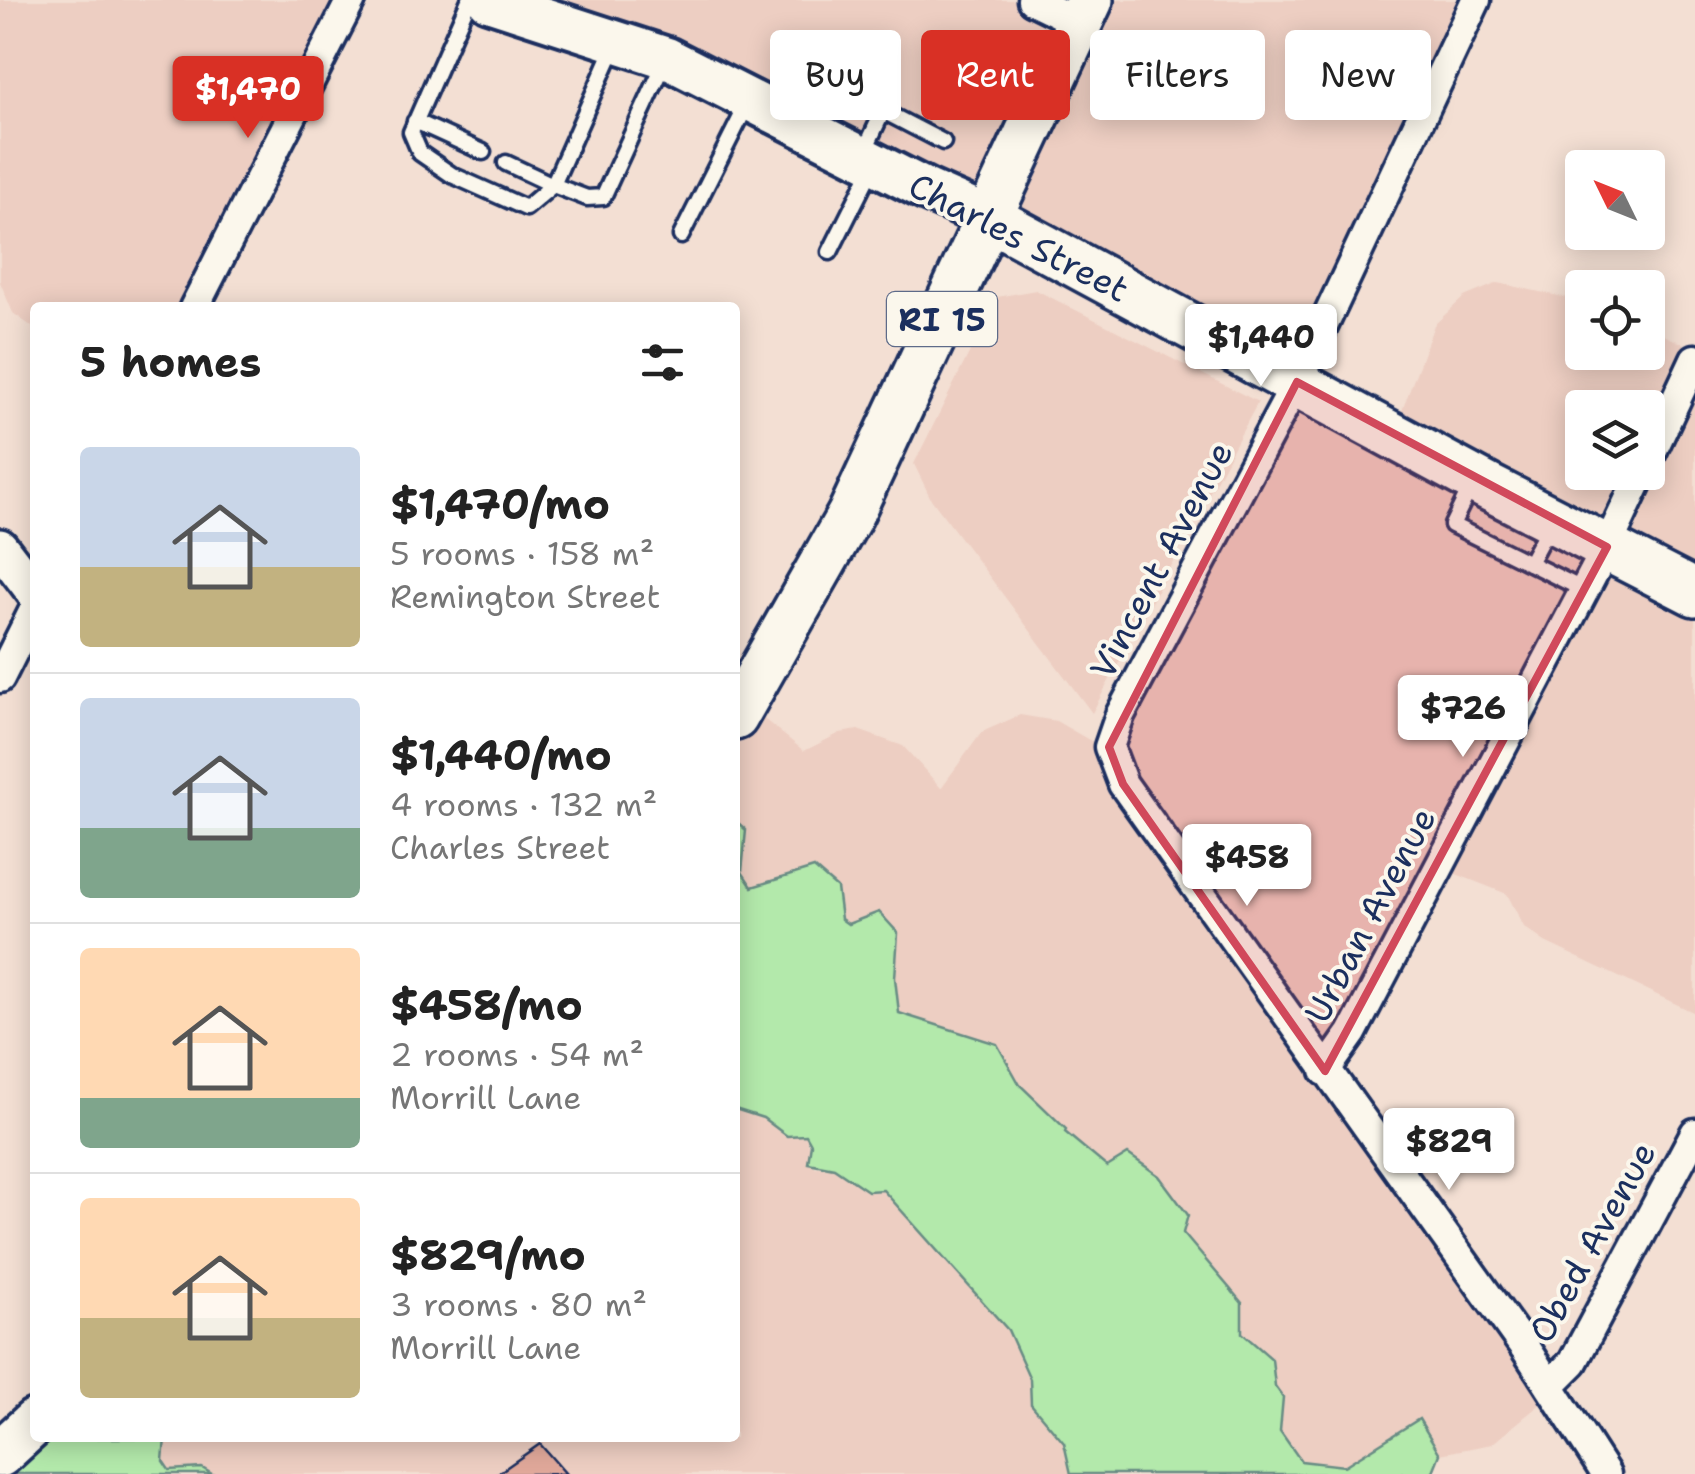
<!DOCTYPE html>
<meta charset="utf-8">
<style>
:root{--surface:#fff;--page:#f6f6f6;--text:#222;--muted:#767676;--line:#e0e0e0;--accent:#d93025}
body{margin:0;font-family:"Shantell Sans",sans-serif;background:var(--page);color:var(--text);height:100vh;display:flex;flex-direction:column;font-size:38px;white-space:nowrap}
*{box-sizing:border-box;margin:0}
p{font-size:32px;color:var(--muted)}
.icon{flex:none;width:55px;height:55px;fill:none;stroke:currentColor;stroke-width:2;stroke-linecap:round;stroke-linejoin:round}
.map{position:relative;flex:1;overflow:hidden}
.sheet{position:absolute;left:30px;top:302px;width:710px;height:1140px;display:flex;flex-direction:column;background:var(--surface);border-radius:10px;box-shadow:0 5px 25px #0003}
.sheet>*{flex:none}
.guide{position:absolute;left:770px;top:30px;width:775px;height:90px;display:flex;gap:20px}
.needle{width:65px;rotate:313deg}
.tools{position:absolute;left:1565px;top:150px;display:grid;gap:20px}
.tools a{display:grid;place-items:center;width:100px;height:100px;border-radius:10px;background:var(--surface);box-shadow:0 5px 25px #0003;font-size:50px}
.price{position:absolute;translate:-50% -85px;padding:0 22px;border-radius:10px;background:#fff;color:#222;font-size:32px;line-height:65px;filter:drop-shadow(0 2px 5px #0008)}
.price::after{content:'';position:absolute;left:50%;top:60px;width:30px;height:22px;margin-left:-15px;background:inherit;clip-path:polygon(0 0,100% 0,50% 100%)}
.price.current{background:var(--accent);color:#fff}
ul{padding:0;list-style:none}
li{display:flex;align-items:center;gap:30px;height:250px;padding:0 50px}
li+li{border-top:2px solid var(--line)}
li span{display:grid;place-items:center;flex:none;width:280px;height:200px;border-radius:10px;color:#555}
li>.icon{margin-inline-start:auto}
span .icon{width:120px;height:120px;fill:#fffc;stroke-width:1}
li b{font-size:42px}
h2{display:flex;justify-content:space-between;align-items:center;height:120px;padding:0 50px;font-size:42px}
.tag{padding:0 35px;border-radius:10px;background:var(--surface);box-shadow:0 5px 25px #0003;font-size:35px;line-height:90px}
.tag.current{background:var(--accent);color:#fff}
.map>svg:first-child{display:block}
</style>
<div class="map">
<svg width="1695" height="1474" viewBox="0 0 1695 1474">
<rect width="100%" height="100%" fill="#f3dfd3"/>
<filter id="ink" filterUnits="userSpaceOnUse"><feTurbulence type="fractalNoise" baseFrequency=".01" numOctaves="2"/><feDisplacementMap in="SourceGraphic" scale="20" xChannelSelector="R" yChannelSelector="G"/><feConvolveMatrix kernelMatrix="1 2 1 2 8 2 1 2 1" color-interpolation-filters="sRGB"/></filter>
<g filter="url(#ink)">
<path fill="#edcec2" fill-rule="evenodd" d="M0,0H352L207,307L35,308V329L13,313L0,282Z
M490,0H1490L1300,380L1396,427L1434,325L1464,297L1498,283L1582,301V352H1648V328L1695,349L1690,390L1695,393V1013L1545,942L1524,927L1507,894L1446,870L1340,1076L1555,1392L1492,1444L1440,1454L1419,1420L1344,1467L1301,1461L1280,1431L1283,1397L1275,1386L1272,1359L1242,1333V1303L1182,1233L1128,1154L1107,1168L1065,1132L1066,1129L1019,1085L997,1044L898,1013L895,978L898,934L848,924L841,919L837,888L752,887L742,872L746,831L735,820V730L750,708L804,751L840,733L858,730L903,746L941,788L982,732L1020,715L1056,721L1110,752L1288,403L699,72ZM1582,408H1648V472H1582Z
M1036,290L1258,402L1092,713L931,499L914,464L997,297Z
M735,1109L763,1118L787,1136L806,1135L815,1167L834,1168L868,1191L883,1190L1008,1330L1030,1379L1031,1404L1064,1443L1071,1474H212L202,1468L169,1470L163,1461L165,1438H735Z"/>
<path fill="#b3e9ab" stroke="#678c84" stroke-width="2.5" d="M735,820L746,830L742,872L752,887L814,868L837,888L841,919L848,924L879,912L898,933L895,978L899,1013L997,1044L1020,1085L1066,1129L1065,1132L1107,1167L1128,1154L1159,1176L1188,1215L1183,1233L1242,1303V1333L1272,1359L1275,1386L1283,1397L1280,1431L1301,1461L1344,1466L1419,1419L1440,1454L1432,1474H1071L1064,1443L1031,1404L1030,1379L1008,1330L883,1190L868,1191L834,1168L808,1163L811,1144L806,1135L787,1136L763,1118L735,1109Z
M46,1438H165L163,1461L169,1470L202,1468L212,1474H6Z"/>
<path fill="#e0a89a" stroke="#1b2f5e" stroke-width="2.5" d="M540,1444L566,1474H497Z"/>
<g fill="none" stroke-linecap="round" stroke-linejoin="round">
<defs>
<path id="service" d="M469,0L411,132L420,153L452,175L526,208L553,185L587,198L603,197L665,62
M827,82L943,142
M415,121L483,152
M862,156L883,111
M506,163L553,185L615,45
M681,236L749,101
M830,252L872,168
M1472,484L1452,525L1584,590
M1529,563L1550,524"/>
<path id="minor" d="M1032,0L1079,23
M1476,0L1297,382L1120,715L1109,747L1123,784L1525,1348L1606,1474
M194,308L351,0
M1648,460L1695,359
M0,678L35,608
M1325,1071L1352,1033L1607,547L1642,472
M1550,1385L1573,1362L1695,1133"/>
<path id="tertiary" d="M0,547L35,593"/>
<path id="secondary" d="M488,0L667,58L927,190L990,218"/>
<path id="primary" d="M990,218L1488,487L1695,593
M735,717L850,515L1090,0
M0,1454L35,1422"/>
</defs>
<use href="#service" stroke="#1b2f5e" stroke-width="21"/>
<use href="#minor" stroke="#1b2f5e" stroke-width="35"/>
<use href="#tertiary" stroke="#1b2f5e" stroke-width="42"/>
<use href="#secondary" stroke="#1b2f5e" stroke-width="48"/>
<use href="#primary" stroke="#1b2f5e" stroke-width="52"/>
<use href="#service" stroke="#fbf7ec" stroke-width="14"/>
<use href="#minor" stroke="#fbf7ec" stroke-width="28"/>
<use href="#tertiary" stroke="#fbf7ec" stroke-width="35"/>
<use href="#secondary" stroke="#fbf7ec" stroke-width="40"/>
<use href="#primary" stroke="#fbf7ec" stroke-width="45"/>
</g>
</g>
<path fill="#d1495b" fill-opacity="0.2" stroke="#d1495b" stroke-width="8" stroke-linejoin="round" d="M1297,382L1607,547L1325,1071L1123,784L1109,747Z"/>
<g text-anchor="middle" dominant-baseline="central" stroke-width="8" stroke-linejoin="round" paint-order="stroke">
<rect fill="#fbf7ec" stroke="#5e6b89" stroke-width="2.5" x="887" y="292" width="110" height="54" rx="8"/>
<g font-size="32" font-weight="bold" fill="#1b2f5e">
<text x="942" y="319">RI 15</text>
</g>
<g font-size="35" fill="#1b2f5e" stroke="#fbf7ec">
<text transform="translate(1019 237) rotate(27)">Charles Street</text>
<text transform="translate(1161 560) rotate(-62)">Vincent Avenue</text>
<text transform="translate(1370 915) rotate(-62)">Urban Avenue</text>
<text transform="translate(1592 1242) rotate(-61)">Obed Avenue</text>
</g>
</g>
</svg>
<div class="tools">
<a><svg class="needle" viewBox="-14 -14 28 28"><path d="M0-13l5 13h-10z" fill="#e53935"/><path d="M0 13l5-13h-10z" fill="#767676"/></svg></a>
<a><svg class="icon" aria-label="locate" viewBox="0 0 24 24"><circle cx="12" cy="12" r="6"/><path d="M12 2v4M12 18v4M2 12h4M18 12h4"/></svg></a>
<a><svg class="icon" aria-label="layers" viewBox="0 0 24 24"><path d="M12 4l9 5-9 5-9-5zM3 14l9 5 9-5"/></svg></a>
</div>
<b class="price current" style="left:248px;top:141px">$1,470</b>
<b class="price" style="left:1261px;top:389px">$1,440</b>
<b class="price" style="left:1463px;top:760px">$726</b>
<b class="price" style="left:1247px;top:909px">$458</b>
<b class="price" style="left:1449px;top:1193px">$829</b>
<div class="guide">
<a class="tag">Buy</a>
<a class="tag current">Rent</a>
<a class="tag">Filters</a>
<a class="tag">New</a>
</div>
<section class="sheet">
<h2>5 homes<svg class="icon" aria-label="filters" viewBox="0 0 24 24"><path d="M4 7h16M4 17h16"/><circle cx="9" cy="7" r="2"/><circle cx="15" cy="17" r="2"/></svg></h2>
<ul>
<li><span style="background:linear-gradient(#c9d6e8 60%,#c2b280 0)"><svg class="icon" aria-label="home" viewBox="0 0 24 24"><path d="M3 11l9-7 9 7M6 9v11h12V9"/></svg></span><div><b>$1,470/mo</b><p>5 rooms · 158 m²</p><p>Remington Street</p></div></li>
<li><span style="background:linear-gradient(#c9d6e8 65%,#7fa58c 0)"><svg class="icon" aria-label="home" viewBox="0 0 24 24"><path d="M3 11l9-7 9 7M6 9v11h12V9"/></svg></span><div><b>$1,440/mo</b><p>4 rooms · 132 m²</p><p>Charles Street</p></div></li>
<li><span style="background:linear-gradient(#ffd9b3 75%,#7fa58c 0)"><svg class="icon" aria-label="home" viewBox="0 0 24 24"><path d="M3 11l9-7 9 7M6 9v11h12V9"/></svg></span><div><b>$458/mo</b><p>2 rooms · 54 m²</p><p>Morrill Lane</p></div></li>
<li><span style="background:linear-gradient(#ffd9b3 60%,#c2b280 0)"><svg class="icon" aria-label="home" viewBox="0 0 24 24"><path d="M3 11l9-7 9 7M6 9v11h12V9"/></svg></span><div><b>$829/mo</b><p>3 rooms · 80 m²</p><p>Morrill Lane</p></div></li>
</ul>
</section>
</div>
